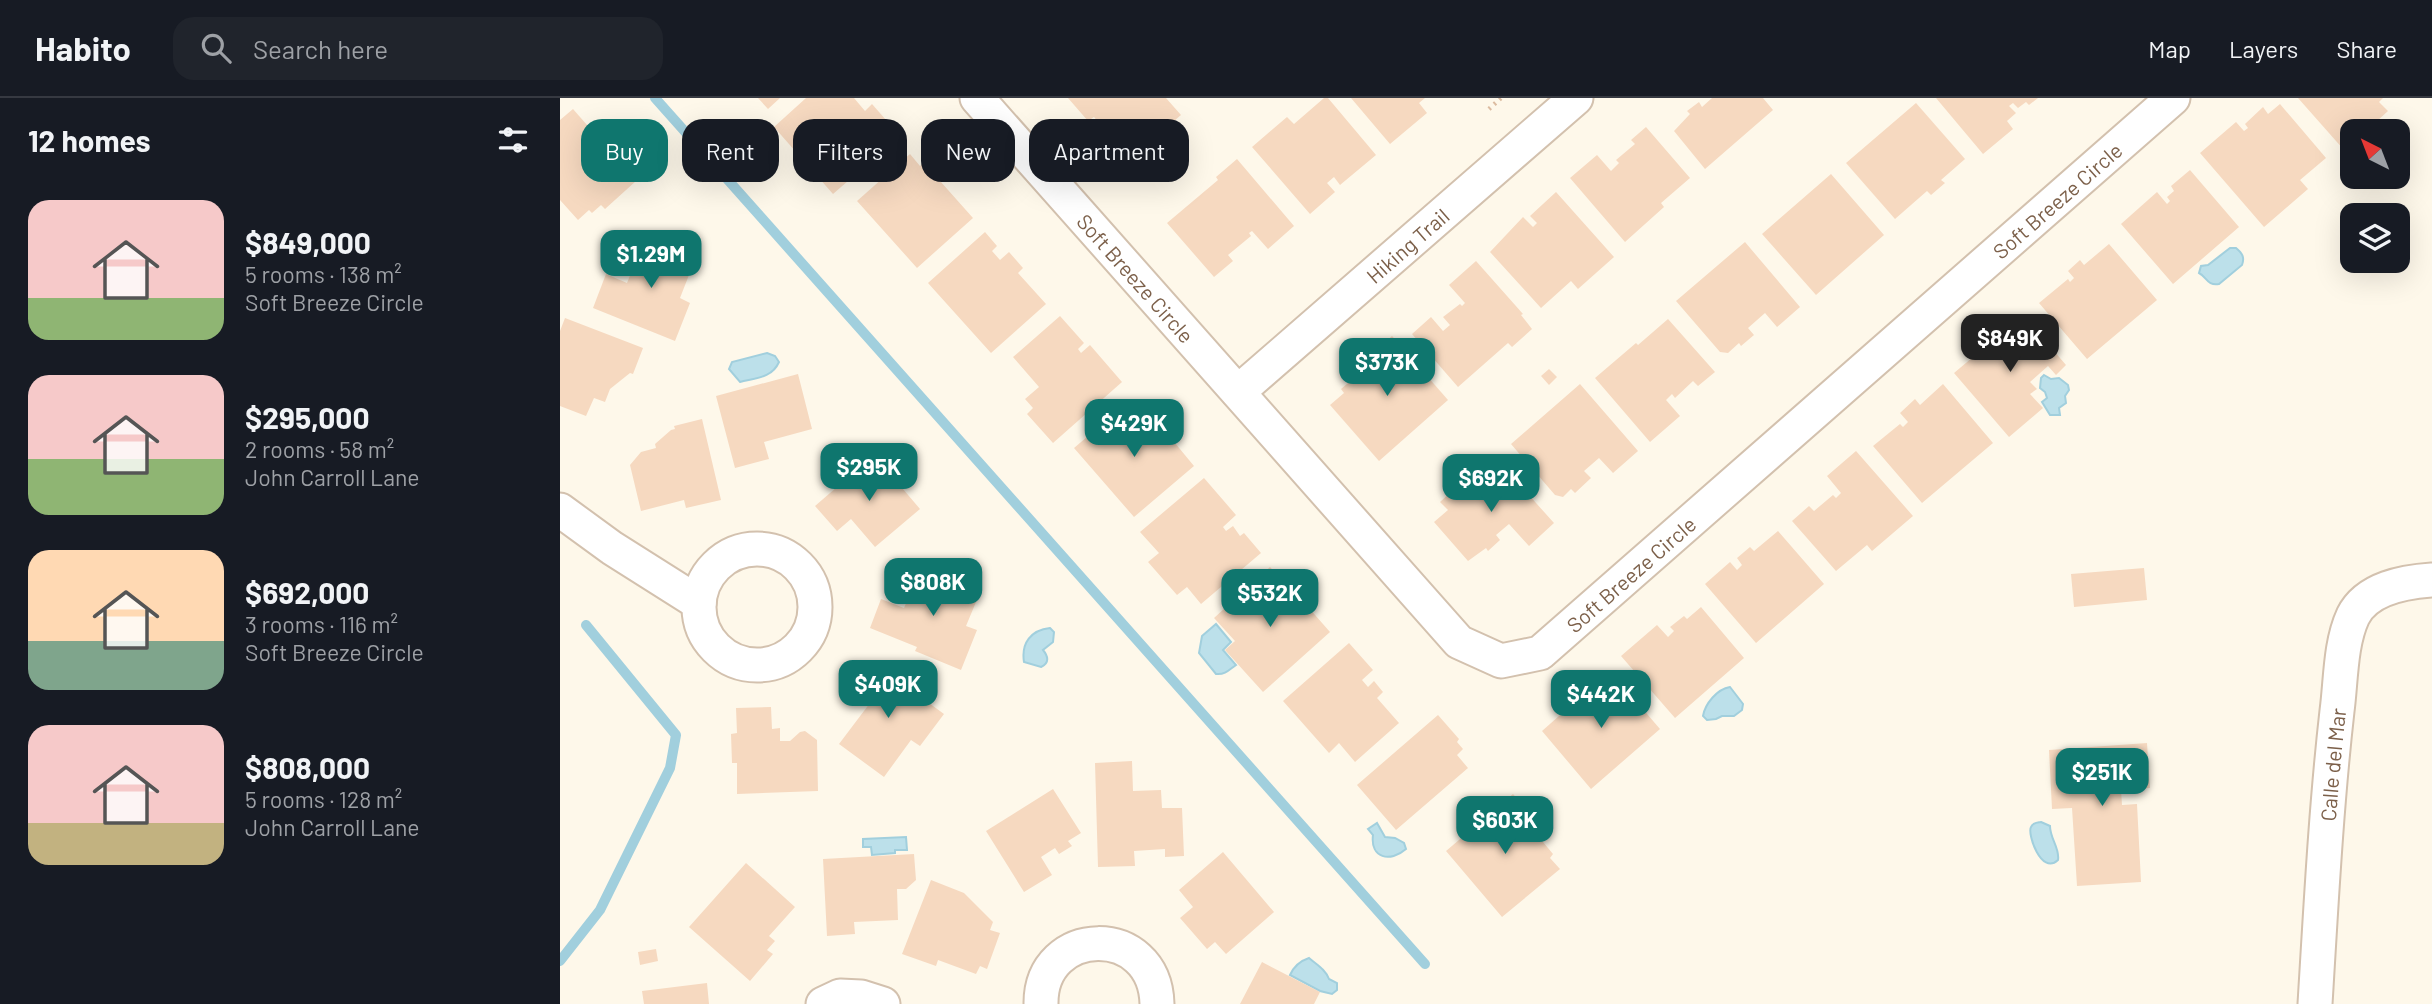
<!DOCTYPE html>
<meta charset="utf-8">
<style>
:root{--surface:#171b24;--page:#20242c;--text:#f1f3f6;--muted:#9ea1a6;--line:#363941;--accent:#0f766e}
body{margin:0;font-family:Barlow,sans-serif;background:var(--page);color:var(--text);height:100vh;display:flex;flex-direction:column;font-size:26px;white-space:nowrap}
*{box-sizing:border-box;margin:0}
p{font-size:23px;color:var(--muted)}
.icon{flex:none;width:38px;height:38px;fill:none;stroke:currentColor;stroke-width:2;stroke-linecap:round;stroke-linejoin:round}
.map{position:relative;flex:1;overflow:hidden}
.details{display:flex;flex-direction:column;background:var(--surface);width:560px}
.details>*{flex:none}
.hud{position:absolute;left:21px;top:21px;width:665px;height:63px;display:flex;gap:14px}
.needle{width:46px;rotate:318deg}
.tools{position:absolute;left:1780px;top:21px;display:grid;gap:14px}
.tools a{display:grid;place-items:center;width:70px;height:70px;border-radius:14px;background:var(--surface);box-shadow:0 7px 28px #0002;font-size:35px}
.price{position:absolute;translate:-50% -60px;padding:0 16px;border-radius:14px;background:var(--accent);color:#fff;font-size:23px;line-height:46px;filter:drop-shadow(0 2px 4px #0008)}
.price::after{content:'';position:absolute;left:50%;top:42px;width:21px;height:16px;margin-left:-10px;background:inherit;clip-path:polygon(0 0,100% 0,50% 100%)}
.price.selected{background:#222;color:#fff}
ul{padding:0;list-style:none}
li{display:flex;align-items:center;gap:21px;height:175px;padding:0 28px}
li span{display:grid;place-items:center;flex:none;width:196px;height:140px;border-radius:21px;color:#555}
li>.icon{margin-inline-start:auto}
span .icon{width:84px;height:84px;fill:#fffc;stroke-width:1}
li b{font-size:30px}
h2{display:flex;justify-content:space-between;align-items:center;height:84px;padding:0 28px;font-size:30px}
.chip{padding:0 24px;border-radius:21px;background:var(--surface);box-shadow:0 7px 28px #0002;font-size:24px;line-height:63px}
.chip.selected{background:var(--accent);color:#fff}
header{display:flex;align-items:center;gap:42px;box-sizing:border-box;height:98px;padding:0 35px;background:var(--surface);border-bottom:2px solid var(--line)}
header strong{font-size:33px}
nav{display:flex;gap:38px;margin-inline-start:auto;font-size:24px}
.search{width:490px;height:63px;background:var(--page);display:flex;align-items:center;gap:18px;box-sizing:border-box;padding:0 24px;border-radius:21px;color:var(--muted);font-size:26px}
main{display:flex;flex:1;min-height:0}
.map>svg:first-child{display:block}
</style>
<header>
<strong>Habito</strong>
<div class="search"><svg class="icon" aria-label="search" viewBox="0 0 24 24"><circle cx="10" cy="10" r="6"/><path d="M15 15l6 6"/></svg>Search here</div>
<nav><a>Map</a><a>Layers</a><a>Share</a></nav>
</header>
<main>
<section class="details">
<h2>12 homes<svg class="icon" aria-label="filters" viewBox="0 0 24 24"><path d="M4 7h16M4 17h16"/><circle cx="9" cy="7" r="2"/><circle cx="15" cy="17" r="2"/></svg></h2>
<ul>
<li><span style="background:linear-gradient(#f6c9c9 70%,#8fb573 0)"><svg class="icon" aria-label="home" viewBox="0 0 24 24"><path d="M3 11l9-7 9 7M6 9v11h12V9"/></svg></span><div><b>$849,000</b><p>5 rooms · 138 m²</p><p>Soft Breeze Circle</p></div></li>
<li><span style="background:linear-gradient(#f6c9c9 60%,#8fb573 0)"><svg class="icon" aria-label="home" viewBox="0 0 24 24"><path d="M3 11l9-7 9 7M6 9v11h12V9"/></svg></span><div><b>$295,000</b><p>2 rooms · 58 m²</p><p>John Carroll Lane</p></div></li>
<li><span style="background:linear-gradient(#ffd9b3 65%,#7fa58c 0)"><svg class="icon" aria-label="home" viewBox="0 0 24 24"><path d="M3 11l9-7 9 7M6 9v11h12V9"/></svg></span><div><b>$692,000</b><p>3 rooms · 116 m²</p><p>Soft Breeze Circle</p></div></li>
<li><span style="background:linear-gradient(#f6c9c9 70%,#c2b280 0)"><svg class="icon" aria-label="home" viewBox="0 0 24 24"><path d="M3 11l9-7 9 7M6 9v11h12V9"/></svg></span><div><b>$808,000</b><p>5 rooms · 128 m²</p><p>John Carroll Lane</p></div></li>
</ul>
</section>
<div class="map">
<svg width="1872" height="906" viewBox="0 0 1872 906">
<rect width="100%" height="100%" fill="#fef8ea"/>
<path fill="#bce0ea" stroke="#a1cfdd" stroke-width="2" d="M1670,150H1676C1682,155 1685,159 1682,167L1659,186C1647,188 1647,179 1639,175L1641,168L1648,167Z
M207,255L215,258L219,264C212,280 196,280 180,284L169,271L172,264Z
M1484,277L1491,281L1499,280L1508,287L1509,292L1505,298L1506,305L1499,310L1500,317H1490L1482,304L1487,300L1485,294L1480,290L1481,280Z
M656,526L671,544L663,552L676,567C669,572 665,577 656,576L639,555L642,538Z
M490,530L494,534L493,544L483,552C488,558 490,565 481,569L464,564C461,545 471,532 490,530Z
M1170,589L1183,606L1182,612L1174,618H1162L1156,621L1147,622L1143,618C1145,606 1157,591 1170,589Z
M1481,724L1490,728C1490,741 1500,750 1498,762C1481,778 1467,735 1471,729C1473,725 1476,725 1481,724Z
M817,725L825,739L835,740L844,745L846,751C830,765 810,760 813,737L808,731Z
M346,739L347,752H335V755L312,757L311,749H303V741Z
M749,860C757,867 765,871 769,881L777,885V892L772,896L760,893L730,877C734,868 740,863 749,860Z"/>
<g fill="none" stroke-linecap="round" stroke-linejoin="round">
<path stroke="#a1cfdd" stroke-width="10" d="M95,0L865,866
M0,863L40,812L110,670L116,637L26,527"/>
</g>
<path fill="#f6d9c0" d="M198,0H220L208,11Z
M246,0H294L305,13L312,6L340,38L273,96L214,29Z
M508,0H606L621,17L565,65L552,49L557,44L551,38L542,46L530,32L539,25L534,19L528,23Z
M764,0H768L816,57L780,87L774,79L767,85L775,94L750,116L692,49L727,19L734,26Z
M791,0H865L859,5L867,15L830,46Z
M1152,0H1203L1213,12L1145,71L1114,33L1130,16L1127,13L1139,4L1142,9Z
M1376,0H1478L1469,7L1466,4L1458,10L1453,5L1449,8L1456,15L1447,23L1453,31L1423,56Z
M1738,0H1823L1819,4L1828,13L1806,33H1792V45L1784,52Z
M1356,5L1405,61L1381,82L1385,85L1371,97L1367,93L1335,121L1286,65Z
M1720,6L1766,60L1740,82L1748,91L1704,129L1640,55L1676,24L1684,33L1688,30L1685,26L1703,9L1708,16Z
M13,11L76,83L45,111L41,107L32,115L29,112L18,122L0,102V22Z
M1086,29L1130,80L1101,105L1104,109L1065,144L1010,80L1037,57L1051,73L1059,65L1056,62L1075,46L1071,42Z
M350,56L360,68L364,65L413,120L357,170L297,103Z
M677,61L734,128L708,151L692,133L689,135L691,138L668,157L673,163L654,179L607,125L658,82L656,79Z
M1630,72L1679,129L1613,186L1561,126L1597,94L1607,106L1610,103L1607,99L1614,93L1611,88Z
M1271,76L1324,137L1256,197L1202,136Z
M996,94L1054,159L1018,191L1011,183L981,210L930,154L963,119L973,129L977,125L970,118Z
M425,134L437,148L432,153L440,162L449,154L463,170L458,175L486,206L431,255L368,185Z
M86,138L136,159L120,200L130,205L115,243L33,210L46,176L67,185Z
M1185,144L1240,209L1217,229L1205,215L1188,230L1194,237L1181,248L1179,245L1168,255L1160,254L1116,203Z
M1549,146L1597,202L1527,261L1479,205L1508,181L1510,184L1514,180L1508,173L1520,162L1524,167Z
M916,163L963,216L961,217L972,231L952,249L948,245L898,289L852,236L871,219L883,233L890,227L883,219L900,206L902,208L905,205L889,187Z
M1463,217L1506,267L1496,277L1488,268L1470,284L1477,291L1470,296L1483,310L1449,339L1394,275Z
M500,218L524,245L518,251L521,255L530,247L562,284L493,345L467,316L473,310L465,301L479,289L453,259Z
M5,220L83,250L73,276L70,275L50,291L45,304L34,300L26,318L0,308V233Z
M1108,221L1155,274L1138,288L1133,283L1115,300L1112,296L1106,302L1120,318L1090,344L1035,280L1076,245L1078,247Z
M832,238L888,302L819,363L770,307L784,295L781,291L801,274L794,267L819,245L821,248Z
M989,271L997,279L989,287L981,278Z
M238,276L252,331L204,344L209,361L175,370L156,298Z
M1020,286L1078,353L1053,375L1039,360L1024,373L1031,380L1015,395L1011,391L1003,399L995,397L951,346Z
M1383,286L1433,345L1362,405L1313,348L1340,326L1343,329L1348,324L1340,315L1355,301L1360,307Z
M568,304L586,325L592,320L603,333L597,339L602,345L610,339L634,368L574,419L514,350Z
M142,321L161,402L126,410L124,402L81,413L70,367L81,354L96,350L95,346L111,332L115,331L114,328Z
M1296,353L1353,418L1312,453L1307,447L1276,473L1232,423L1249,408L1254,413L1273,397L1276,400L1281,395L1267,378Z
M314,357L360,411L315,449L291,421L277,433L255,408Z
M941,366L994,425L969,448L949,426L936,437L940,442L928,453L926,450L908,463L874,424L888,412L880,404L903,383L911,393Z
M644,380L676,417L663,429L666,433L673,428L680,438L684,435L701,455L641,506L627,489L617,497L588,464L599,455L580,434Z
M1218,433L1264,486L1196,545L1145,486L1170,464L1177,472L1182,467L1177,460L1190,449L1194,453Z
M362,468L421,492L406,528L417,532L401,572L355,553L357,549L310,530L321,501L344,510Z
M710,469L721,481L724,478L737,492L732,497L738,504L741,501L770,534L703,594L665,552L675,543L654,520Z
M1584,470L1587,502L1514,509L1511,476Z
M1141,509L1184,560L1115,620L1061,558L1097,527L1108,539L1114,533L1110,529L1124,518L1127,521Z
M789,545L813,572L802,582L808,589L814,583L823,594L817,600L839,625L795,664L779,645L769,655L723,603Z
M313,564L384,616L360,648L351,642L324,679L279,646L310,605L292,592Z
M1051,574L1100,631L1031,691L982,633L1008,610L1012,614L1017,610L1010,601L1023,590L1027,594Z
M211,609L212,631L220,630V643H230L240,634L245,633L257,642L258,693L177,696V665H172L171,636L177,635L176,610Z
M878,617L899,641L897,644L903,651L897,657L908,670L836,732L797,687Z
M1587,645L1590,690L1561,692L1562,707L1577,706L1581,784L1517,788L1512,710L1492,711L1489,652Z
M572,663L573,693L601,692L602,710H622L624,758L605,759V751L574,753L575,768L538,769L535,665Z
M493,691L521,735L508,743L512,748L499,756L495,750L481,759L492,777L464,794L426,733Z
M953,696L985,733L978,738L993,756L990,760L1000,771L942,819L886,753Z
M663,754L714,814L666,856L655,844L647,851L620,820L633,809L619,792Z
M354,756L356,782L346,791H337L338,822L294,824L295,836L267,838L263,761Z
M186,765L235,809L209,838L215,843L207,852L213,856L190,883L129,829Z
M371,782L404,795L433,824L430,832L440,835L427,871L420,868L416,876L378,862L376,868L342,856Z
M96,851L98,863L80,867L78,854Z
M702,864L760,894L754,906H680Z
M147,885L149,906H84L82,893Z"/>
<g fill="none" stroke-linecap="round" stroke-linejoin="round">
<defs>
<g id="street">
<path id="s1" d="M417,0L899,544L941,563L980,555L1613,0"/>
<path id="s2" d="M678,294L1016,0"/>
<path d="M0,412L52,450L139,505"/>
<circle cx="197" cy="509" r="58"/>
<path d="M263,906L280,898L301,899L323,906"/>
<path d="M481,906C480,827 595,824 597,906"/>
<path id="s3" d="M1755,906C1761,808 1766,710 1777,613C1781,583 1780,546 1793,518C1807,490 1844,484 1872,482"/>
</g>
</defs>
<use href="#street" stroke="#d3c1ae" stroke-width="37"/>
<path stroke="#dcbca1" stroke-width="4.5" stroke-dasharray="2 5" stroke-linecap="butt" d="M929,11L941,0"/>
<use href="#street" stroke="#fff" stroke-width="33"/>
</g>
<g text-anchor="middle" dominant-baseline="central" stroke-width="7" stroke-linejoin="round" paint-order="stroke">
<g font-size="21" fill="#7c604a" stroke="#fffbf2">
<text stroke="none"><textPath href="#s1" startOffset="1500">Soft Breeze Circle</textPath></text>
<text stroke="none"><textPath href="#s2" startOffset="224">Hiking Trail</textPath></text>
<text stroke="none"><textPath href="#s1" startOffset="240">Soft Breeze Circle</textPath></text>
<text stroke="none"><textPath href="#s1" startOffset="933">Soft Breeze Circle</textPath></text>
<text stroke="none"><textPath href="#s3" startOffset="240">Calle del Mar</textPath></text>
</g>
</g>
</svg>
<div class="tools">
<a><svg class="needle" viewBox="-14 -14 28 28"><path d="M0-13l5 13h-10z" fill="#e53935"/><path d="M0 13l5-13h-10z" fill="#9ea1a6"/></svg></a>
<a><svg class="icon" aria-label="layers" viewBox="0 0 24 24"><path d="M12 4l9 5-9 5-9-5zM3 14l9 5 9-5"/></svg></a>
</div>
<b class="price" style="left:91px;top:192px">$1.29M</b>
<b class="price selected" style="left:1450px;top:276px">$849K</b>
<b class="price" style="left:827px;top:300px">$373K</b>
<b class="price" style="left:574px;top:361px">$429K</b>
<b class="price" style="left:309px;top:405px">$295K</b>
<b class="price" style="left:931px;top:416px">$692K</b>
<b class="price" style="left:373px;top:520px">$808K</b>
<b class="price" style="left:710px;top:531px">$532K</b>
<b class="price" style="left:328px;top:622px">$409K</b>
<b class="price" style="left:1041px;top:632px">$442K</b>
<b class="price" style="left:1542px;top:710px">$251K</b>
<b class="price" style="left:945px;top:758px">$603K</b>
<div class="hud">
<a class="chip selected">Buy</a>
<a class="chip">Rent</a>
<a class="chip">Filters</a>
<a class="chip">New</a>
<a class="chip">Apartment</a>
</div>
</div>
</main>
